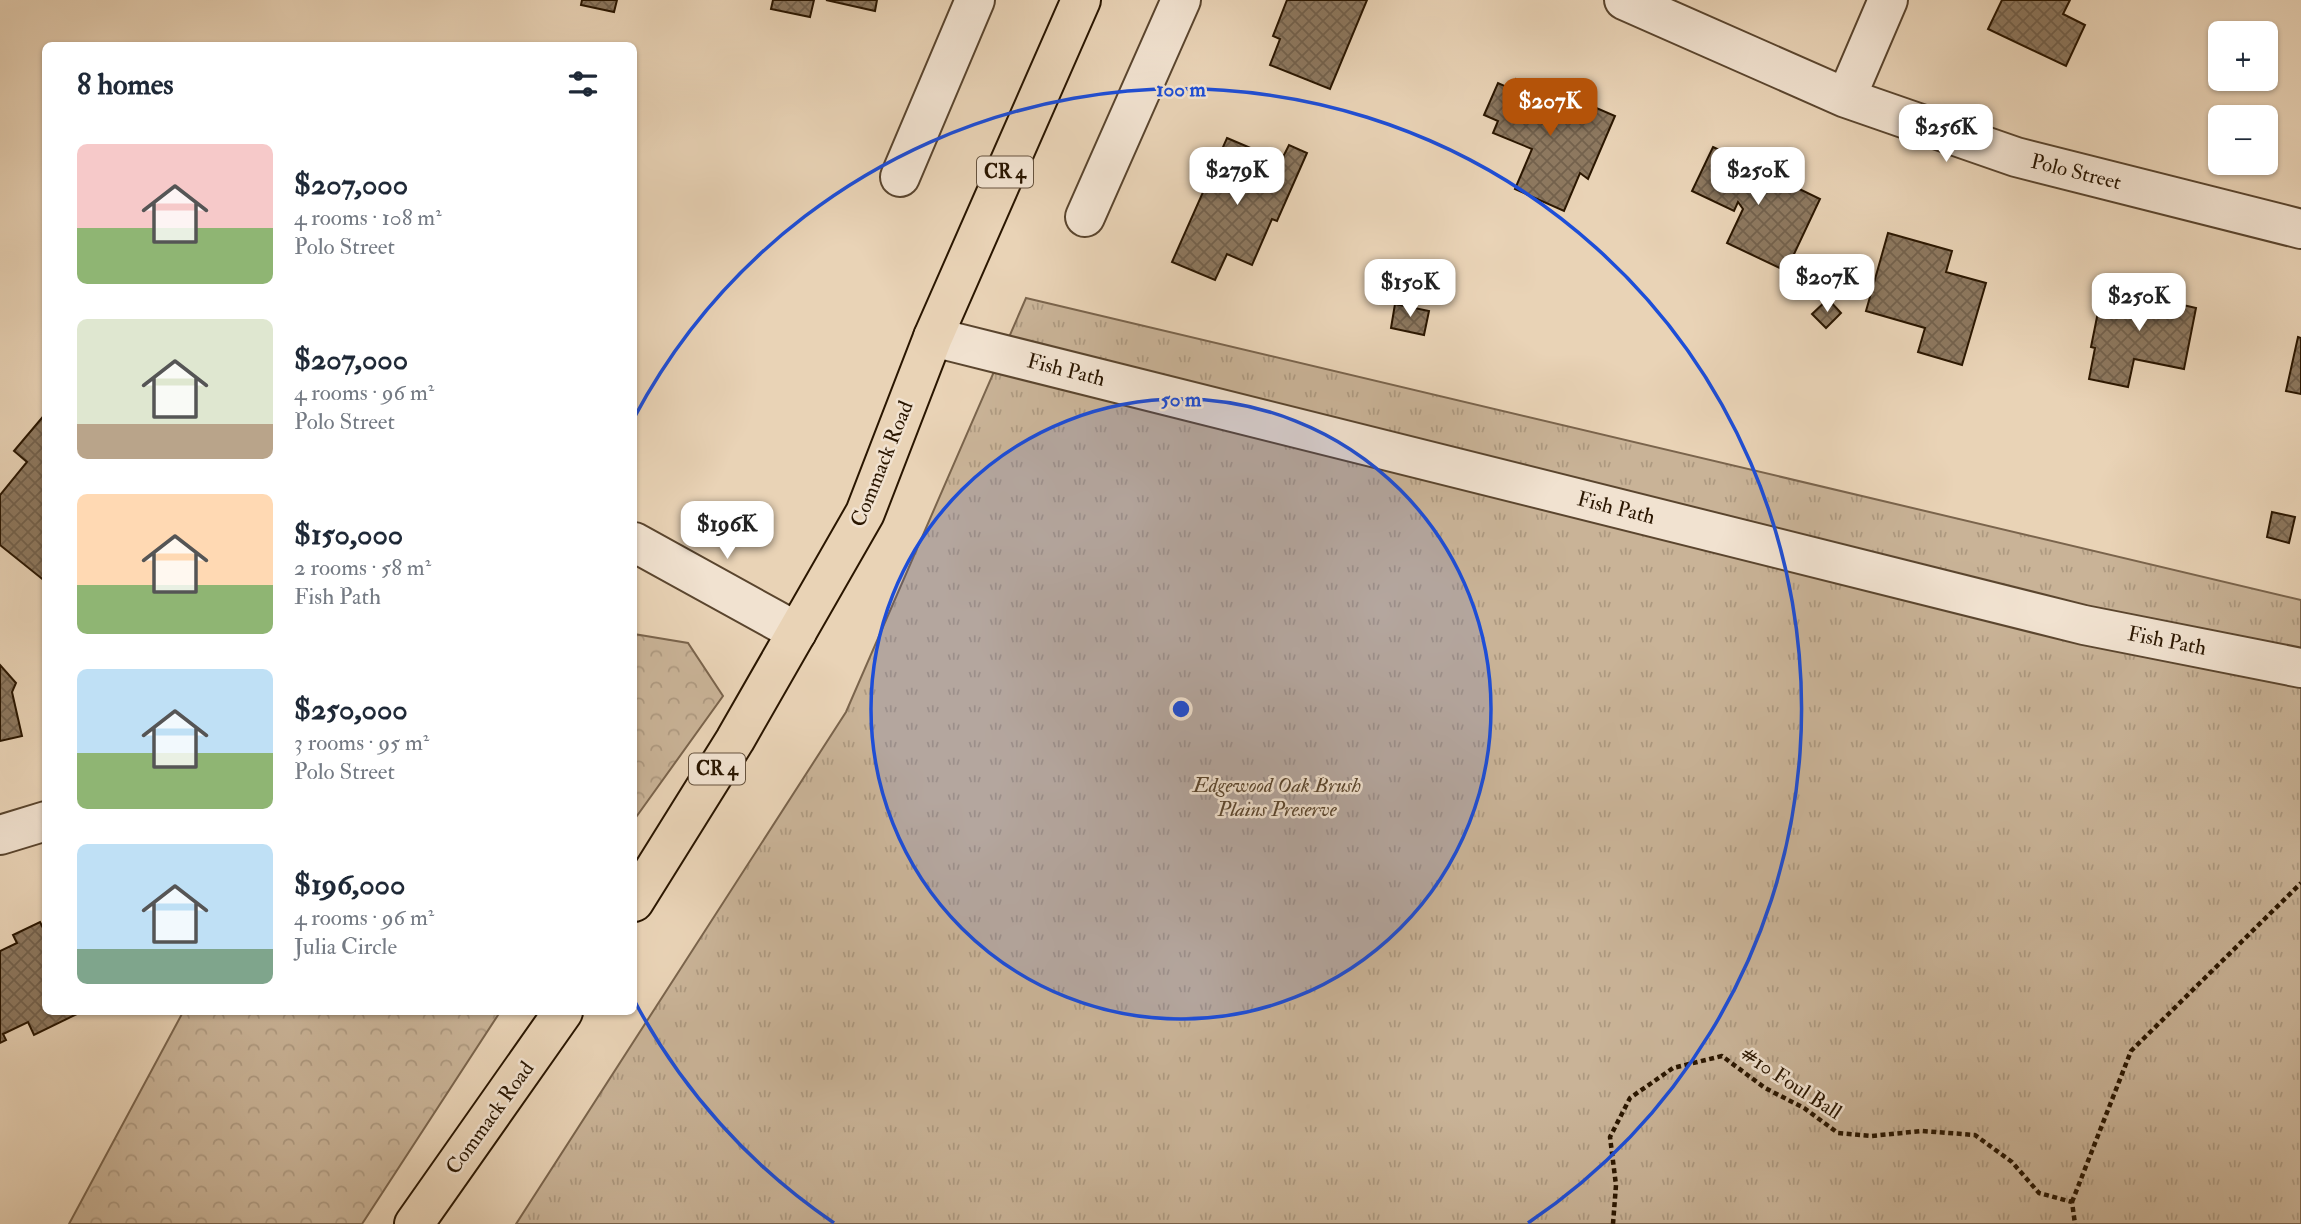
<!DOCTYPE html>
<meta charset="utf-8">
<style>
:root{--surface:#fff;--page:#f2f2f3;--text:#1f2937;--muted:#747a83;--accent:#b45309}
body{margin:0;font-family:"IM FELL Double Pica",serif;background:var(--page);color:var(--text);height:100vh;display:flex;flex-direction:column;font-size:26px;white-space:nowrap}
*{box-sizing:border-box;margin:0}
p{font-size:23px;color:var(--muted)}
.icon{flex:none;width:38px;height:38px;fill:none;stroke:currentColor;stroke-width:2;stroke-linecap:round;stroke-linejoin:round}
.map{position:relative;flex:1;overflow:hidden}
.side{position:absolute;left:42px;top:42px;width:595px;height:973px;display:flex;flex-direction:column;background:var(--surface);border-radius:10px;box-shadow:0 2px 5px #0004}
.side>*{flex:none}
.tools{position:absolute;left:2208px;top:21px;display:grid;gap:14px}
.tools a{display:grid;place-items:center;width:70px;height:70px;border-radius:10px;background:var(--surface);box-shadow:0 2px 5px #0004;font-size:35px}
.price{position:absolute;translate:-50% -60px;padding:0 16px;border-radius:14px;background:#fff;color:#222;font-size:23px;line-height:46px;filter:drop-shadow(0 2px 4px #0008)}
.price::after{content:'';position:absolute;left:50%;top:42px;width:21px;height:16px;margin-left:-10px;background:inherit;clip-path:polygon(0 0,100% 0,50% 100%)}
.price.on{background:var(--accent);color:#fff}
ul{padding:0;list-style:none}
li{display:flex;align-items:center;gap:21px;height:175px;padding:0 35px}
li span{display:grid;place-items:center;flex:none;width:196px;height:140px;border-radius:10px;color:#555}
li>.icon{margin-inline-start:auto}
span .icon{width:84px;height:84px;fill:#fffc;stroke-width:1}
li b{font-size:30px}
h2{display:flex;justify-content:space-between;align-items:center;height:84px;padding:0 35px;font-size:30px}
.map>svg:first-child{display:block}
</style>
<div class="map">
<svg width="2301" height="1224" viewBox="0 0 2301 1224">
<defs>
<pattern id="forest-crowns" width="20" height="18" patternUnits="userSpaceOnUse" patternTransform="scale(1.75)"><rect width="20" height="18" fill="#c9b397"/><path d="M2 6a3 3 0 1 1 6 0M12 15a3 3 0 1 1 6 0" fill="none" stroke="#ad9980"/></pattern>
<pattern id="park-tufts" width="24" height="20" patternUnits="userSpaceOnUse" patternTransform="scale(1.75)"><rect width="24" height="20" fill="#c9b397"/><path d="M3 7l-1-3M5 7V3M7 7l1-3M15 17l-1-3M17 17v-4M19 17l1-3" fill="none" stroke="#ad9980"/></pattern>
<pattern id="building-cross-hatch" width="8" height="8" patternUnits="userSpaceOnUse" patternTransform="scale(1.75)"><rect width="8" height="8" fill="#8d785f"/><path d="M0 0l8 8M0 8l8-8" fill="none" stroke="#73614c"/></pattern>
</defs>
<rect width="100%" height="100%" fill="#e9d3b6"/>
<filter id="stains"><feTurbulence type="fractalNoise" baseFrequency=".00286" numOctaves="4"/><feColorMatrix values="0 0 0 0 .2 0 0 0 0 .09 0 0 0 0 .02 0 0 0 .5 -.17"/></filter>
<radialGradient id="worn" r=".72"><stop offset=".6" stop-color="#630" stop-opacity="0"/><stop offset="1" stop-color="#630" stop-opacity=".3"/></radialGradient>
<path fill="url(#forest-crowns)" stroke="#7a644c" stroke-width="2" d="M634,634L688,643L723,696L634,820Z
M183,1012H500L362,1224H69Z"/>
<path fill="url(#park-tufts)" stroke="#7a644c" stroke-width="2" d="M1026,298L2301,600V1224H516L846,712Z"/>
<path fill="url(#building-cross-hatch)" stroke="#2a1600" stroke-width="2" d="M582,0H617L614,12L581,5Z
M773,0H814L810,17L771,9Z
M826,0H877L875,11Z
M1287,0H1367L1330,89L1270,65L1280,39L1273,36Z
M2002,0H2070L2063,14L2085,25L2066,66L1988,29Z
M1516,79L1553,95L1555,90L1615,116L1588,179L1580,173L1564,211L1515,189L1532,149L1493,133L1498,121L1484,115L1498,83L1511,89Z
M1227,138L1281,161L1289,145L1307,153L1277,221L1272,219L1252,265L1227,254L1215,280L1172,262Z
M1713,147L1820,199L1786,271L1727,243L1743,209L1738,202L1734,211L1692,191Z
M1888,233L1952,251L1946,272L1986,283L1962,365L1918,352L1925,328L1866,311Z
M2152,283L2169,287L2166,301L2196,308L2184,369L2134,359L2128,387L2089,379L2095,348L2091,347L2103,287L2149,296Z
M1828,299L1841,313L1826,328L1812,314Z
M1395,304L1429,311L1424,335L1391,328Z
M2298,337L2301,338V394L2286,391Z
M46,413V582L0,545V495L27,462L14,451Z
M2272,512L2295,517L2289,543L2267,537Z
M0,665L16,683L12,692L22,736L0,741Z
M40,922L46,934V1012H81L34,1035L28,1022L3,1034L6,1040L0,1043V951L17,943L13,935Z"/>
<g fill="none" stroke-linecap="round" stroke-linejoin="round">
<defs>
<path id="minor" d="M1624,0L1846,98L2016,157L2301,229
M1846,98L1888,0
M900,177L975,0
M1085,217L1181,0
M933,337L2084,625L2301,668
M634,542L797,632
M0,835L46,821"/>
<path id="major" d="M634,902L735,740L865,513L933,337L1081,0
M414,1224L563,1012"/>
</defs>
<use href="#minor" stroke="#5a452e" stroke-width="42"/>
<use href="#major" stroke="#2a1600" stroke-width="42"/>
<path stroke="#2a1600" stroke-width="4.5" stroke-dasharray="5 3.5" stroke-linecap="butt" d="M2072,1202L2131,1051L2301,883
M1613,1224L1616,1185L1610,1137L1630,1098L1673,1068L1722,1056L1765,1088L1804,1108L1838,1133L1871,1136L1922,1131L1975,1135L2012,1162L2039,1193L2072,1202L2075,1224"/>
<use href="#minor" stroke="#f1e2d0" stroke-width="38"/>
<use href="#major" stroke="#e9d3b6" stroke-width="38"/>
</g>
<circle cx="1181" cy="709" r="310" fill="#1d4ed8" fill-opacity=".12"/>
<g fill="none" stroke="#1d4ed8" stroke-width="3.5">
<circle cx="1181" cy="709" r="310"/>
<path d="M834 1223A620 620 0 0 1 634 1000M634 418A620 620 0 1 1 1528 1223"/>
</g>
<g text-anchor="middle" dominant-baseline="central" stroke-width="5" stroke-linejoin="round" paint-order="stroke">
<g fill="#f1e2d0" stroke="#66533e" stroke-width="2">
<rect x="977" y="156.5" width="56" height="31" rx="5"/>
<rect x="689" y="753.5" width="56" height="31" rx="5"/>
</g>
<g font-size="19" font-weight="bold" fill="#2a1600">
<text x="1005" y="172">CR 4</text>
<text x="717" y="769">CR 4</text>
</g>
<g font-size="21" fill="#2a1600" stroke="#f1e2d0">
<text transform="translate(2076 172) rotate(14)">Polo Street</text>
<text transform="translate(1066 370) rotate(14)">Fish Path</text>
<text transform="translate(882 464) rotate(-68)">Commack Road</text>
<text transform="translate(1616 508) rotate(14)">Fish Path</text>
<text transform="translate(2167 641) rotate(11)">Fish Path</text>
<text transform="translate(1791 1083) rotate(33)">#10 Foul Ball</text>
<text transform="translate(490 1118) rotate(-54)">Commack Road</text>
</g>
<g font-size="21" font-style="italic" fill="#5a452d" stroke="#f1e2d0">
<text x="1277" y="785">Edgewood Oak Brush<tspan x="1277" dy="24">Plains Preserve</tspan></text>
</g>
</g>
<circle cx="1181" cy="709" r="10" fill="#1d4ed8" stroke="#f1e2d0" stroke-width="3.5"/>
<g font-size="21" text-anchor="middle" font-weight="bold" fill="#1d4ed8" stroke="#f1e2d0" stroke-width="5" stroke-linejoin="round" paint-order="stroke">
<text x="1181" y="96">100 m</text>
<text x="1181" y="406">50 m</text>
</g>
<rect width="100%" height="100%" filter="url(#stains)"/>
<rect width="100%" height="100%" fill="url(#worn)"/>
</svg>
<div class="tools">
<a>+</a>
<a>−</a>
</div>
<b class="price on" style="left:1550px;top:138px">$207K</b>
<b class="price" style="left:1946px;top:164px">$256K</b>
<b class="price" style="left:1237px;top:207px">$279K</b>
<b class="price" style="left:1758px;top:207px">$250K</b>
<b class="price" style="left:1827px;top:314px">$207K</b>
<b class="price" style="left:1410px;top:319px">$150K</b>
<b class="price" style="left:2139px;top:333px">$250K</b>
<b class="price" style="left:727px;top:561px">$196K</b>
<section class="side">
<h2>8 homes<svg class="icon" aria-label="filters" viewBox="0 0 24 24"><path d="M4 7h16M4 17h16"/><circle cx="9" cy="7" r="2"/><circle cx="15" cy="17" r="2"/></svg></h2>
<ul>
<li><span style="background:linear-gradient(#f6c9c9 60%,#8fb573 0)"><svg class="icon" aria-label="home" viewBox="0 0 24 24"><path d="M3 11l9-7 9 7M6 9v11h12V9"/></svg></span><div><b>$207,000</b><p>4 rooms · 108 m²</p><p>Polo Street</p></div></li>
<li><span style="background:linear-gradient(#dfe7d0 75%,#b9a48a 0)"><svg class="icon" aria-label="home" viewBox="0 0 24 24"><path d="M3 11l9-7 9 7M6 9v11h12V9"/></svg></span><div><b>$207,000</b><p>4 rooms · 96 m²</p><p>Polo Street</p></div></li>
<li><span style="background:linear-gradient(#ffd9b3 65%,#8fb573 0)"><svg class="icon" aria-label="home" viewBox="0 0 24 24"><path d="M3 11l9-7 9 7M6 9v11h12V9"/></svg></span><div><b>$150,000</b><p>2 rooms · 58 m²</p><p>Fish Path</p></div></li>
<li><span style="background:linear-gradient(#bfe0f5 60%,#8fb573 0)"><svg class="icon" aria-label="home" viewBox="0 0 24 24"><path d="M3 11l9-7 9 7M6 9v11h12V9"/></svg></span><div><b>$250,000</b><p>3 rooms · 95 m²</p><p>Polo Street</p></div></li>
<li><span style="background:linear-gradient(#bfe0f5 75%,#7fa58c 0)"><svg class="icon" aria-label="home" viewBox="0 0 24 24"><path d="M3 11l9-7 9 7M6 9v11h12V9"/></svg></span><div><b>$196,000</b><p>4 rooms · 96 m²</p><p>Julia Circle</p></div></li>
</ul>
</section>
</div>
